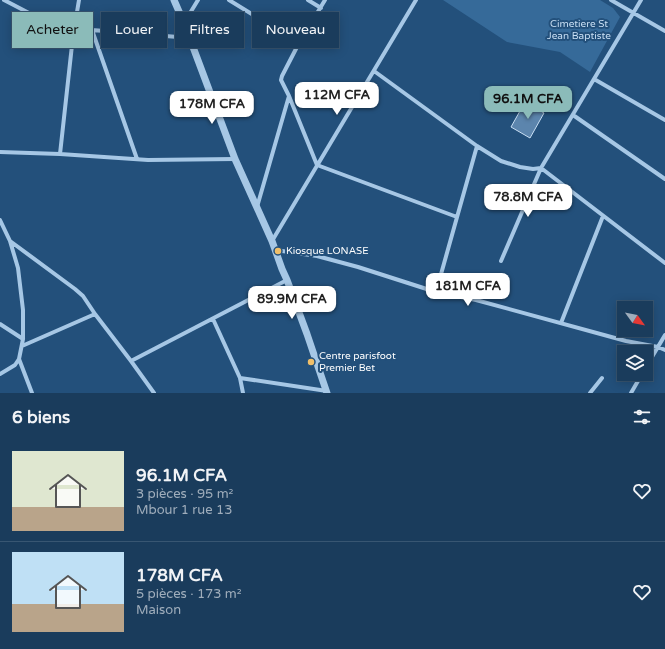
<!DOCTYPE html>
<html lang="fr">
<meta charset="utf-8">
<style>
:root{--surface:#1a3c5c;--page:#274765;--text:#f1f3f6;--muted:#9fadbb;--line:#385672;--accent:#8bbbb9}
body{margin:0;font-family:"Varela Round",sans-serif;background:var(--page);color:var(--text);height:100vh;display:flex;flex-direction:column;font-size:15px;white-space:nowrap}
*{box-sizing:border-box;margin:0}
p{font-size:13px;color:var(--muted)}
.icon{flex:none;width:22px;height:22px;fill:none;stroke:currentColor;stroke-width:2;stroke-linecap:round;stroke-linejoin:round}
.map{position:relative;height:393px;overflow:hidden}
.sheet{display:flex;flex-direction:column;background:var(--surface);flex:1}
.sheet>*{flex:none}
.hud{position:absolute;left:12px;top:12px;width:400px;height:36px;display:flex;gap:8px}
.needle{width:26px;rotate:123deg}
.tools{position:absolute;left:617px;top:301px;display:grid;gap:8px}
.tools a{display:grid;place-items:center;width:36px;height:36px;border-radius:0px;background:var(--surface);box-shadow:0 2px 10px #0003,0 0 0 1px var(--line);font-size:20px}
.price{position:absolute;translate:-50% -34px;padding:0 9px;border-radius:8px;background:#fff;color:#222;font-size:13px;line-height:26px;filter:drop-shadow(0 1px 2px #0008)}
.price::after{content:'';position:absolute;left:50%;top:24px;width:12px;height:9px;margin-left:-6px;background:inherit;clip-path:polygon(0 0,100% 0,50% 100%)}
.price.active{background:var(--accent);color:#111}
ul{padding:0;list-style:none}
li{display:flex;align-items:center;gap:12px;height:100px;padding:0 12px}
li+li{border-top:1px solid var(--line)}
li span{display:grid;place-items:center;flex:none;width:112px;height:80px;border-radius:0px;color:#555}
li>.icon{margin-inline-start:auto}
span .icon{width:48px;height:48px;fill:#fffc;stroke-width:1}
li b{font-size:17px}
h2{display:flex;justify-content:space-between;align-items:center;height:48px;padding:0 12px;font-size:17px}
.tag{padding:0 14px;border-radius:0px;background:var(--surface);box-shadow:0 2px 10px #0003,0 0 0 1px var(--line);font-size:14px;line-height:36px}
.tag.active{background:var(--accent);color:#111}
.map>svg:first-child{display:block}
</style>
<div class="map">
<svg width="665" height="393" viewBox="0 0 665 393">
<rect width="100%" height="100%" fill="#23507b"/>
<path fill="#366a99" d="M443,0H600L613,8L620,17L590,72L560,52L507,42Z"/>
<path fill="#5c85ad" stroke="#c9dff4" d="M525,102L544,113L530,138L511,127Z"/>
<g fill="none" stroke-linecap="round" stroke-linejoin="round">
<path stroke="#a6c7e5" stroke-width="4" d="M4,0L73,36L92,30L190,38
M229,0L299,43
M308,0L321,8
M325,0L299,43L282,76L281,80L289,96L317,165L457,217
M611,0L665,31
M184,23L198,0
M92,30L137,159
M374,71L477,146L501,161L520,167L533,169L541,168L665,263
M594,79L665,120
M573,115L665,179
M0,152L60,154L73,36L79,0
M60,154L148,160L235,159
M257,207L289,96
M0,220L10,241L18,268L23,310V339L19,359L15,365L0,374
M10,241L75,289L83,296L95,314
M272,241L416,0
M275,250L317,256L358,267L436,292L476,300L626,341L658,347L665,350
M501,261L541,168L641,0
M436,292L477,146
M213,319L240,378L243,393
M561,323L603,216
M0,324L23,339
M22,346L95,314L131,361L287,280
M19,359L32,393
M131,361L154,393
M646,367L665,335
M240,378L327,391
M590,393L602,378
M631,393L642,374"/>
<path stroke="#a6c7e5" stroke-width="7" d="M174,0L184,23L235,159L272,241L282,269L287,280L307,334L327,393"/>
</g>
<g fill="#f0bf69" stroke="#23507b" stroke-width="1.5">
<circle cx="278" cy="251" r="4"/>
<circle cx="311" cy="362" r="4"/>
</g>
<g text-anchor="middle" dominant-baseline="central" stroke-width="4" stroke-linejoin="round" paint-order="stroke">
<g font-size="10" fill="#c9dff4" stroke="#23507b">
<text x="579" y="24">Cimetiere St<tspan x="579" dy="12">Jean Baptiste</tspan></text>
</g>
<g font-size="10" fill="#fff" stroke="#23507b" text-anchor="start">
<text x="286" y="251">Kiosque LONASE</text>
<text x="319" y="356">Centre parisfoot<tspan x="319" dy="12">Premier Bet</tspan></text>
</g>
</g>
</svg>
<div class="tools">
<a><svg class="needle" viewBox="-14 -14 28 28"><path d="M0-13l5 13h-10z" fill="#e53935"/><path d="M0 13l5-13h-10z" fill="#9fadbb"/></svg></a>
<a><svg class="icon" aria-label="layers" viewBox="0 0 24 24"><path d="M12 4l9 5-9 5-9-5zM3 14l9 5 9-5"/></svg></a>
</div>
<b class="price" style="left:337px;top:116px">112M CFA</b>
<b class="price active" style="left:528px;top:120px">96.1M CFA</b>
<b class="price" style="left:212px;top:125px">178M CFA</b>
<b class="price" style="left:528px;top:218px">78.8M CFA</b>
<b class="price" style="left:468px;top:307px">181M CFA</b>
<b class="price" style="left:292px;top:320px">89.9M CFA</b>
<div class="hud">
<a class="tag active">Acheter</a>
<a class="tag">Louer</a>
<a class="tag">Filtres</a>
<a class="tag">Nouveau</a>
</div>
</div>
<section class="sheet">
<h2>6 biens<svg class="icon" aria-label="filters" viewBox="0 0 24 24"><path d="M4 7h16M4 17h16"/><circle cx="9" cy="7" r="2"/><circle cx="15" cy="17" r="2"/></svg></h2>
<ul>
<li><span style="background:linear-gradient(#dfe7d0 70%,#b9a48a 0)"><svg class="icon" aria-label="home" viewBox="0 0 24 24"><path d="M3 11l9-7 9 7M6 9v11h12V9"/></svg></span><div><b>96.1M CFA</b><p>3 pièces · 95 m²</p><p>Mbour 1 rue 13</p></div><svg class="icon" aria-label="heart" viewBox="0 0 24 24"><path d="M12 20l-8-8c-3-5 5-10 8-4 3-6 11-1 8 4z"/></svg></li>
<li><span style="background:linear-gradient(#bfe0f5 65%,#b9a48a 0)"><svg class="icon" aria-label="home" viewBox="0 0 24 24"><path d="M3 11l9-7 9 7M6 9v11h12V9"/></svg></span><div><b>178M CFA</b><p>5 pièces · 173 m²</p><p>Maison</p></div><svg class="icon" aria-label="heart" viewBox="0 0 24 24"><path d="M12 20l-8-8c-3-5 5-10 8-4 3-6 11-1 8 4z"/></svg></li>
</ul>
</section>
